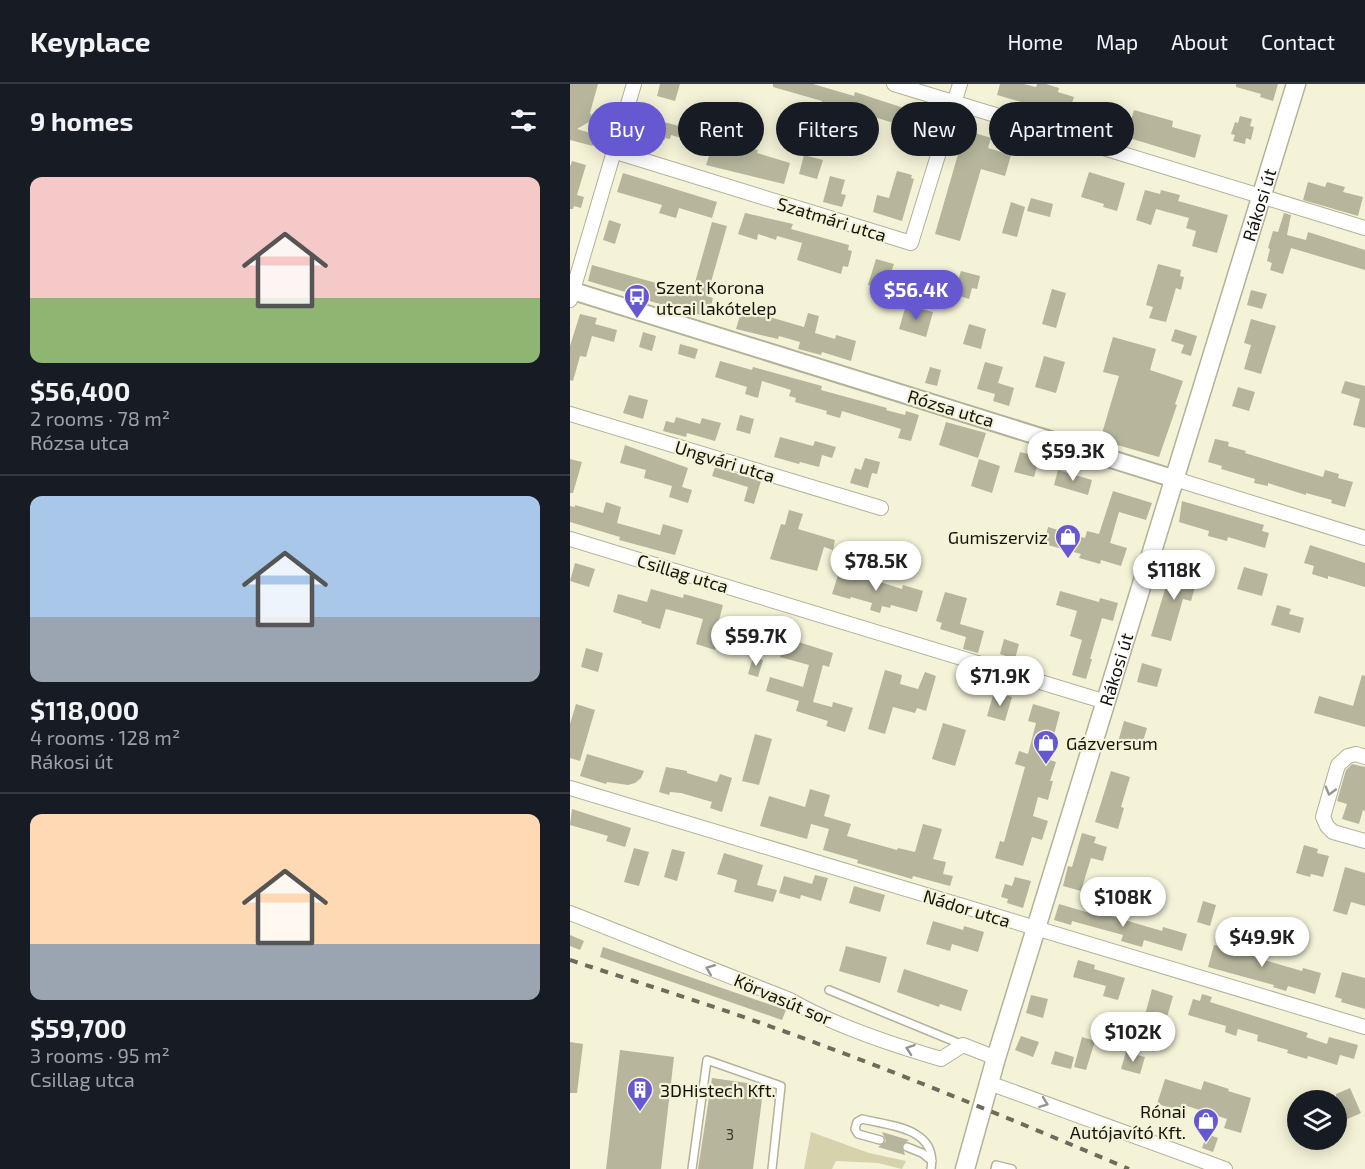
<!DOCTYPE html>
<meta charset="utf-8">
<style>
:root{--surface:#171b24;--page:#20242c;--text:#f1f3f6;--muted:#9ea1a6;--line:#363941;--accent:#6658d1}
body{margin:0;font-family:"Exo 2",sans-serif;background:var(--page);color:var(--text);height:100vh;display:flex;flex-direction:column;font-size:22px;white-space:nowrap}
*{box-sizing:border-box;margin:0}
p{font-size:20px;color:var(--muted)}
.icon{flex:none;width:33px;height:33px;fill:none;stroke:currentColor;stroke-width:2;stroke-linecap:round;stroke-linejoin:round}
.map{position:relative;flex:1;overflow:hidden}
.sheet{display:flex;flex-direction:column;background:var(--surface);width:570px}
.sheet>*{flex:none}
.hud{position:absolute;left:18px;top:18px;width:570px;height:54px;display:flex;gap:12px}
.tools{position:absolute;left:717px;top:1006px;display:grid;gap:12px}
.tools a{display:grid;place-items:center;width:60px;height:60px;border-radius:50%;background:var(--surface);box-shadow:0 3px 15px #0003;font-size:30px}
.price{position:absolute;translate:-50% -51px;padding:0 14px;border-radius:21px;background:#fff;color:#222;font-size:20px;line-height:39px;filter:drop-shadow(0 2px 3px #0008)}
.price::after{content:'';position:absolute;left:50%;top:36px;width:18px;height:14px;margin-left:-9px;background:inherit;clip-path:polygon(0 0,100% 0,50% 100%)}
.price.selected{background:var(--accent);color:#fff}
ul{padding:0;list-style:none}
li{display:grid;align-content:center;gap:12px;height:318px;padding:0 30px}
li+li{border-top:2px solid var(--line)}
li span{display:grid;place-items:center;height:186px;border-radius:12px;color:#555}
li>.icon{margin-inline-start:auto}
span .icon{width:108px;height:108px;fill:#fffc;stroke-width:1}
li b{font-size:26px}
h2{display:flex;justify-content:space-between;align-items:center;height:72px;padding:0 30px;font-size:26px}
.chip{padding:0 21px;border-radius:27px;background:var(--surface);box-shadow:0 3px 15px #0003;font-size:21px;line-height:54px}
.chip.selected{background:var(--accent);color:#fff}
header{display:flex;align-items:center;gap:36px;box-sizing:border-box;height:84px;padding:0 30px;background:var(--surface);border-bottom:2px solid var(--line)}
header strong{font-size:28px}
nav{display:flex;gap:33px;margin-inline-start:auto;font-size:21px}
main{display:flex;flex:1;min-height:0}
.map>svg:first-child{display:block}
</style>
<header>
<strong>Keyplace</strong>
<nav><a>Home</a><a>Map</a><a>About</a><a>Contact</a></nav>
</header>
<main>
<section class="sheet">
<h2>9 homes<svg class="icon" aria-label="filters" viewBox="0 0 24 24"><path d="M4 7h16M4 17h16"/><circle cx="9" cy="7" r="2"/><circle cx="15" cy="17" r="2"/></svg></h2>
<ul>
<li><span style="background:linear-gradient(#f6c9c9 65%,#8fb573 0)"><svg class="icon" aria-label="home" viewBox="0 0 24 24"><path d="M3 11l9-7 9 7M6 9v11h12V9"/></svg></span><div><b>$56,400</b><p>2 rooms · 78 m²</p><p>Rózsa utca</p></div></li>
<li><span style="background:linear-gradient(#a9c7e8 65%,#9aa5b1 0)"><svg class="icon" aria-label="home" viewBox="0 0 24 24"><path d="M3 11l9-7 9 7M6 9v11h12V9"/></svg></span><div><b>$118,000</b><p>4 rooms · 128 m²</p><p>Rákosi út</p></div></li>
<li><span style="background:linear-gradient(#ffd9b3 70%,#9aa5b1 0)"><svg class="icon" aria-label="home" viewBox="0 0 24 24"><path d="M3 11l9-7 9 7M6 9v11h12V9"/></svg></span><div><b>$59,700</b><p>3 rooms · 95 m²</p><p>Csillag utca</p></div></li>
</ul>
</section>
<div class="map">
<svg width="795" height="1085" viewBox="0 0 795 1085">
<rect width="100%" height="100%" fill="#f4f3d8"/>
<path fill="#d5d2ac" d="M241,1048L299,1069L336,1077L332,1085L308,1079L266,1077L262,1085H234Z"/>
<path fill="#b7b69d" d="M0,0H28L20,29L24,35L7,45L27,51L23,62L0,56Z
M90,0H110L105,17L87,12Z
M203,0H243L284,12L285,8L364,34L359,50L288,28L286,35L250,24L252,17L203,3Z
M430,0H454L466,3L467,0H476L489,4L488,8L504,13L501,22L532,31L527,48L488,34V31L461,23L462,21L427,11Z
M666,0H708L703,17L690,13L691,10L666,3Z
M564,26L603,37L602,43L631,51L625,74L556,53Z
M670,32L682,35L680,42L684,43L681,56L676,54L675,60L663,57L665,51L661,50L665,38L668,39Z
M74,33L113,43L116,34L146,43L148,36L158,39L151,63L174,70L175,63L188,66L187,69L220,79L214,100L136,81L142,63L101,51L100,55L95,54V56L84,53L82,58L68,54Z
M395,46L421,54L418,64L441,71L435,92L411,85L390,157L365,150Z
M234,71L253,76L247,95L229,90Z
M2,77L16,81L7,111L14,113L11,124L4,122L3,125H0V83Z
M327,87L342,91L341,94L344,95L332,137L303,128L307,111L319,114Z
M519,88L555,99L547,127L533,123L534,120L511,113Z
M53,89L147,118L142,134L109,124L106,134L89,129L92,121L47,108Z
M260,92L275,96L271,110L276,111L272,123L253,118Z
M738,98L755,103L757,98L775,103L773,108L793,113L788,132L733,116Z
M575,106L590,110L591,106L610,111L608,117L658,131L647,169L622,162L626,147L616,144L619,134L586,125L581,141L566,136Z
M461,114L483,120L480,133L457,127Z
M441,118L455,123L447,153L432,149Z
M175,129L223,140L221,145L279,161L278,166L282,167L278,183L273,182L271,190L227,176L232,159L207,152L206,156L188,150L187,156L168,150Z
M714,129L721,131L717,151L736,156L738,148L795,166V186L721,164L713,190L700,186L702,179L697,177L700,165L698,164L703,147L708,148Z
M39,136L51,140L45,160L33,156Z
M142,138L157,142L137,212L143,214L138,233L61,212L62,210L18,197L22,181L122,209Z
M306,175L324,180L320,191L343,198L338,217L321,213L323,208L298,201Z
M588,180L611,186L610,192L614,193L611,206L606,204L596,238L579,234L583,223L576,221Z
M391,187L410,192L407,205L402,204L399,215L387,211L390,201L387,200Z
M482,205L496,209L486,244L472,240Z
M681,206L697,210L692,225L677,221Z
M336,221L363,228L356,253L329,245Z
M172,225L234,243L238,229L249,232L245,249L265,255L266,251L286,257L281,277L252,268L251,271L228,265L230,258L209,252L208,255L166,245Z
M10,230L27,234L25,240L47,246L44,258L22,252L16,273L10,272L3,297L0,296V262Z
M681,235L706,242L691,290L674,285L681,261L674,259Z
M399,240L416,245L411,265L393,260Z
M605,245L627,252L621,272L611,269L614,261L601,257Z
M73,248L86,252L82,267L69,263Z
M543,253L586,265L580,286L613,297L605,320L607,321L589,373L530,356L549,292L533,288Z
M110,260L128,265L125,275L108,270Z
M474,272L495,278L486,309L465,303Z
M150,277L182,286L183,283L252,302L251,306L317,324L316,326L335,331L336,327L349,331L341,357L328,354L331,345L272,327L270,334L256,330L257,327L225,318L226,314L219,312L221,306L192,297L188,314L175,310L177,303L145,293Z
M415,278L433,283L428,299L444,304L439,322L423,317L425,310L407,305Z
M360,283L371,286L367,302L355,299Z
M775,297L795,302V344L783,341L790,315L771,309Z
M668,303L685,308L679,327L662,322Z
M59,311L78,316L73,335L53,329Z
M170,331L184,335L180,350L166,346Z
M106,333L130,340L132,334L151,339L145,357L117,349L116,353L93,347L96,337L104,339Z
M376,338L416,349L408,374L369,361Z
M210,353L243,362L245,357L266,363L262,374L252,371L249,383L230,378L229,380L204,373Z
M645,355L659,358L658,362L676,367L675,369L753,393L755,386L769,390L768,394L783,398L775,423L761,419L762,416L736,409V411L698,399V402L684,399L685,395L651,385L652,382L638,378Z
M55,361L118,384L112,403L122,406L118,419L99,413L102,402L74,394L76,386L50,379Z
M450,368L470,373L464,393L444,388Z
M295,374L310,378L307,390L302,389L298,404L280,399L285,384L291,386Z
M0,375L12,378L3,409H0Z
M409,375L430,382L422,409L401,402Z
M145,383L191,397L184,420L174,417L178,403L142,392Z
M488,386L522,396L518,411L484,401Z
M543,407L582,419L576,436L549,428L540,459L557,464L551,482L531,476L530,480L509,474L511,470L474,460L478,443L515,454L517,447L529,450Z
M612,417L694,441L692,447L699,449L695,464L658,453L657,457L638,452L639,447L609,438Z
M36,418L51,423L47,439L90,451L93,440L113,446L105,471L49,456L50,453L0,438V422L5,423V421L33,429Z
M219,426L233,430L228,445L265,456L263,466L254,463L247,487L200,475L211,440L215,441Z
M740,461L795,479V503L758,492V495L742,490L744,482L734,479Z
M609,477L626,482L621,498L626,500L621,517L613,515L601,557L581,552L599,492L604,493Z
M5,479L25,485L19,503L0,497Z
M674,483L698,490L692,512L667,505Z
M270,485L332,505L333,501L353,507L347,528L321,521L320,524L312,522L310,529L300,526L302,519L281,513L280,515L262,510Z
M81,505L113,514L114,510L153,521L144,555L148,556L145,566L126,560L133,535L96,525L90,545L71,539L72,537L43,528L48,510L77,518Z
M490,507L529,518L530,514L548,519L543,537L532,534L520,575H522L516,595L502,591L512,556L500,552L507,527L486,521Z
M375,508L397,514L390,540L414,547L408,569L393,565L396,553L370,545L372,539L366,537Z
M707,521L721,525L719,530L734,534L730,549L701,541Z
M179,534L196,538L187,567L176,564L179,552L174,551Z
M216,554L263,569L259,583L253,581L243,618L262,623L263,618L283,624L275,648L256,642L258,637L226,627L229,617L196,607L200,593L233,603L239,581L210,573Z
M434,555L449,560L445,575L430,570Z
M16,564L33,569L28,588L11,583Z
M183,573L193,576L188,593L178,590Z
M572,579L592,585L587,603L567,598Z
M315,586L332,591L330,600L348,605L355,588L366,592L356,627L347,624L345,629L323,623L315,650L298,645Z
M792,591L795,592V643L744,629L749,612L783,622Z
M424,608L442,613L435,637L417,632Z
M6,620L25,626L10,677L0,674V640Z
M463,620L490,628L484,651L487,652L480,676L486,678L480,697H483L478,716L468,713L463,732L478,737L472,756L462,753L453,782L425,774L430,757L434,758L455,683L445,680L449,667L458,670L466,639L458,637Z
M554,637L577,644L571,664L548,658Z
M373,639L396,646L385,682L362,675Z
M185,650L202,655L189,701L172,697Z
M17,670L54,681L74,687L71,694L65,699L58,701L37,698L36,700L10,692Z
M782,680L795,683V727L793,726L789,740L772,735L777,720L767,717L776,686Z
M96,683L117,687V689L147,698L150,690L162,694L152,728L140,724L142,718L111,709L100,708L99,711L89,708Z
M541,687L560,693L551,723L554,724L548,745L525,738Z
M240,705L260,711L254,732L281,740L277,752L327,766L328,764L345,768L353,740L372,745L363,775L376,778L373,790L383,792L380,802L343,792L342,795L287,779L288,776L253,766L259,745L241,740L237,755L190,742L199,712L235,723Z
M2,725L61,744L55,763L36,757L38,752L0,741Z
M512,749L526,753L524,759L537,763L533,777L521,774L511,807L493,802L498,782L502,783Z
M734,761L748,765L747,769L759,772L753,793L741,790L740,793L726,789Z
M64,764L79,768L69,802L54,798Z
M102,765L115,768L107,797L94,793Z
M154,769L193,781L187,801L207,806L203,818L164,808L167,796L147,790Z
M775,783L795,789V822L781,818L777,831L763,827Z
M245,791L258,794L251,817L231,811L230,815L209,809L214,792L242,800Z
M445,793L461,797L453,824L437,819L438,815L431,813L435,800L442,802Z
M284,802L315,811L310,828L279,819Z
M633,817L646,821L640,842L627,838Z
M489,820L523,830L524,827L592,847L593,843L617,850L612,867L574,856L572,863L551,857L553,851L502,837L501,841L484,836Z
M363,837L393,846L394,842L414,848L408,868L382,860L380,867L356,860Z
M0,851L14,857L10,866L0,862Z
M671,851L682,854L680,860L687,862L684,873L732,887L733,884L751,889L745,910L718,902L716,907L703,903L704,901L638,883L644,861L666,867Z
M276,862L317,873L310,899L269,887Z
M33,863L216,926L212,936L30,873Z
M508,876L525,881L524,885L555,894L548,916L533,912L536,902L503,893Z
M334,885L398,906L391,927L370,920L369,923L327,908Z
M772,888L795,894V925L771,918L772,915L765,913Z
M582,905L603,912L596,937L575,931Z
M632,910L642,913L640,918L738,949L736,953L757,960L759,953L788,961L784,975L770,971L767,981L738,972L737,975L717,969L718,966L687,957L688,951L668,945L666,952L655,948L656,942L618,931L623,915L630,917Z
M461,911L478,915L473,934L456,929Z
M451,952L469,958L463,973L445,966Z
M512,953L525,957L516,986L504,983Z
M0,958L13,960L7,1009H0Z
M50,966L104,973L91,1085H36Z
M485,967L504,973L501,985L481,980Z
M556,968L575,973L570,990L551,985Z
M142,994L191,1001L189,1014L192,1015L183,1085H128Z
M595,995L631,1006L634,997L659,1005L658,1007L681,1014L671,1049L654,1044L657,1035L614,1021L612,1027L587,1020Z
M780,1004L791,1029L766,1040V1010Z
M312,1048L339,1056L332,1061L335,1071L308,1063L316,1057Z
M637,1050L648,1054L643,1068L632,1064Z"/>
<g fill="none" stroke-linecap="round" stroke-linejoin="round">
<defs>
<path id="service" d="M259,906L393,961
M310,1056L288,1050L285,1045L287,1038L292,1035C321,1042 368,1044 361,1085
M337,1063L352,1069L362,1077
M122,1085L137,976L211,1002L202,1085
M425,1085L426,1081L442,1085"/>
<path id="minor" d="M324,0L795,144
M43,67L341,159L390,0
M0,216L64,0
M0,330L311,424
M605,395L795,454
M0,455L536,618
M795,673L786,670L778,672L768,681L753,733L757,742L763,748L795,757
M0,704L795,943
M0,829L220,916C263,941 323,961 371,975L393,961L426,974
M419,999L655,1085"/>
<path id="tertiary" d="M0,206L605,395"/>
<g id="secondary">
<path id="s1" d="M395,1085L426,974L726,0"/>
</g>
</defs>
<use href="#service" stroke="#b3b198" stroke-width="10"/>
<use href="#minor" stroke="#b3b198" stroke-width="16"/>
<use href="#tertiary" stroke="#b3b198" stroke-width="20"/>
<use href="#secondary" stroke="#b3b198" stroke-width="21"/>
<use href="#service" stroke="#fff" stroke-width="7"/>
<use href="#minor" stroke="#fff" stroke-width="14"/>
<use href="#tertiary" stroke="#fff" stroke-width="16"/>
<use href="#secondary" stroke="#fff" stroke-width="18"/>
<path stroke="#6d6c5b" stroke-width="4" stroke-dasharray="8 8" stroke-linecap="butt" d="M0,876C72,900 145,922 216,948C332,990 446,1037 559,1085"/>
</g>
<defs><path id="oneway-chevron" d="M-2-3.5L2.5 0L-2 3.5" fill="none" stroke-width="1.6" stroke-linecap="round" stroke-linejoin="round" transform="scale(1.5)"/></defs>
<g stroke="#969591">
<use href="#oneway-chevron" transform="translate(760 707) rotate(106)"/>
<use href="#oneway-chevron" transform="translate(140 885) rotate(-158)"/>
<use href="#oneway-chevron" transform="translate(340 965) rotate(-161)"/>
<use href="#oneway-chevron" transform="translate(474 1019) rotate(20)"/>
</g>
<defs>
<symbol id="bus-pin" viewBox="-11 -11 22 30"><path d="M0 17L-7.5 6A9.5 9.5 0 1 1 7.5 6Z" fill="#6658d1" stroke="#f4f3d8"/><path d="M-5-6H5V4H4V6H2V4H-2V6H-4V4H-5ZM-3.5-4V0h7V-4ZM-3.5 1.2v1.5H-2V1.2ZM2 1.2v1.5H3.5V1.2Z" fill="#fff"/></symbol>
<symbol id="shop-pin" viewBox="-11 -11 22 30"><path d="M0 17L-7.5 6A9.5 9.5 0 1 1 7.5 6Z" fill="#6658d1" stroke="#f4f3d8"/><path d="M-5-2.5h2.3a2.7 3.5 0 0 1 5.4 0H5L5.5 6h-11ZM-1.5-2.5h3a1.5 2.3 0 0 0-3 0Z" fill="#fff"/></symbol>
<symbol id="building-pin" viewBox="-11 -11 22 30"><path d="M0 17L-7.5 6A9.5 9.5 0 1 1 7.5 6Z" fill="#6658d1" stroke="#f4f3d8"/><path d="M-4-6H4V6H1V3H-1V6H-4ZM-2.5-4.3h1.7v1.8h-1.7ZM.8-4.3h1.7v1.8H.8ZM-2.5-1h1.7V.8h-1.7ZM.8-1h1.7V.8H.8Z" fill="#fff"/></symbol>
</defs>
<g fill-rule="evenodd">
<use href="#bus-pin" x="52" y="198" width="30" height="40"/>
<use href="#shop-pin" x="483" y="438" width="30" height="40"/>
<use href="#shop-pin" x="461" y="644" width="30" height="40"/>
<use href="#building-pin" x="55" y="991" width="30" height="40"/>
<use href="#shop-pin" x="621" y="1022" width="30" height="40"/>
</g>
<g text-anchor="middle" dominant-baseline="central" stroke-width="4.5" stroke-linejoin="round" paint-order="stroke">
<g font-size="15" fill="#3e3c30">
<text x="160" y="1050">3</text>
</g>
<g font-size="18" fill="#15140b" stroke="#f4f3d8">
<text stroke="none"><textPath href="#s1" startOffset="1008">Rákosi út</textPath></text>
<text transform="translate(262 135) rotate(17)">Szatmári utca</text>
<text transform="translate(381 324) rotate(17)">Rózsa utca</text>
<text transform="translate(155 377) rotate(17)">Ungvári utca</text>
<text transform="translate(113 489) rotate(17)">Csillag utca</text>
<text stroke="none"><textPath href="#s1" startOffset="522">Rákosi út</textPath></text>
<text transform="translate(397 824) rotate(17)">Nádor utca</text>
<text transform="translate(213 915) rotate(23)">Körvasút sor</text>
</g>
<g font-size="18" fill="#15140b" stroke="#f4f3d8" text-anchor="start">
<text x="86" y="203">Szent Korona<tspan x="86" dy="21">utcai lakótelep</tspan></text>
<text x="478" y="453" text-anchor="end">Gumiszerviz</text>
<text x="496" y="659">Gázversum</text>
<text x="90" y="1006">3DHistech Kft.</text>
<text x="616" y="1027" text-anchor="end">Rónai<tspan x="616" dy="21">Autójavító Kft.</tspan></text>
</g>
</g>
</svg>
<div class="tools">
<a><svg class="icon" aria-label="layers" viewBox="0 0 24 24"><path d="M12 4l9 5-9 5-9-5zM3 14l9 5 9-5"/></svg></a>
</div>
<b class="price selected" style="left:346px;top:237px">$56.4K</b>
<b class="price" style="left:503px;top:398px">$59.3K</b>
<b class="price" style="left:306px;top:508px">$78.5K</b>
<b class="price" style="left:604px;top:517px">$118K</b>
<b class="price" style="left:186px;top:583px">$59.7K</b>
<b class="price" style="left:430px;top:623px">$71.9K</b>
<b class="price" style="left:553px;top:844px">$108K</b>
<b class="price" style="left:692px;top:884px">$49.9K</b>
<b class="price" style="left:563px;top:979px">$102K</b>
<div class="hud">
<a class="chip selected">Buy</a>
<a class="chip">Rent</a>
<a class="chip">Filters</a>
<a class="chip">New</a>
<a class="chip">Apartment</a>
</div>
</div>
</main>
